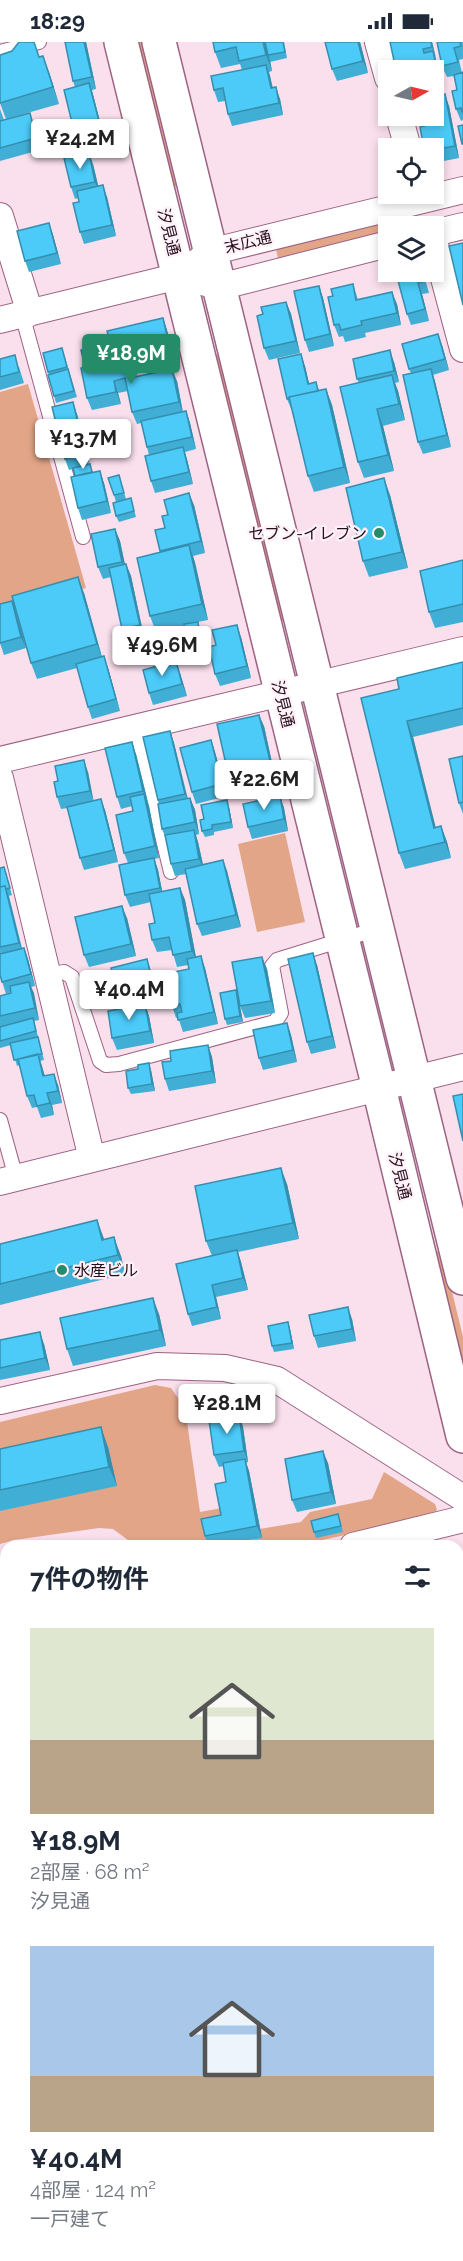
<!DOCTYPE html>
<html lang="ja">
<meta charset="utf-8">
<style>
:root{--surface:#fff;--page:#f2f2f3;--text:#1f2937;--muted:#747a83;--accent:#258c69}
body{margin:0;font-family:Raleway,"Noto Sans JP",sans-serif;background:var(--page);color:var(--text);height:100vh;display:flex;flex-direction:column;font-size:22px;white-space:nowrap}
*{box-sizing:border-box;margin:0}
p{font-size:20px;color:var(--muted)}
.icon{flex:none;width:33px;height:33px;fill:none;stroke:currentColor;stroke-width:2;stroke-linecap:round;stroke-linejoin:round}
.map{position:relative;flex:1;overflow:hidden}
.sheet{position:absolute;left:0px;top:1498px;width:464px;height:722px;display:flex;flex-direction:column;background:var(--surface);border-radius:18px 18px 0 0;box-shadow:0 3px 9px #0003}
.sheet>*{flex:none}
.needle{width:39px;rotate:82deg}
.controls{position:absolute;left:378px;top:18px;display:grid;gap:12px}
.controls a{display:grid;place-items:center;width:66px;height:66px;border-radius:0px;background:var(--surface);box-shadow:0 3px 9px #0003;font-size:30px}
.price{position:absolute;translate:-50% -51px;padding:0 14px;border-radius:6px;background:#fff;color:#222;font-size:20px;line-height:39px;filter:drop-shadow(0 2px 3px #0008)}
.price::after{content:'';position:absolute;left:50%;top:36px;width:18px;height:14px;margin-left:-9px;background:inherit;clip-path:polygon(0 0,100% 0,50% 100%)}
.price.selected{background:var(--accent);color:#fff}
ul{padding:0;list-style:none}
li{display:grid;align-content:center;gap:12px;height:318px;padding:0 30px}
li span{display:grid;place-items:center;height:186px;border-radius:0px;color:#555}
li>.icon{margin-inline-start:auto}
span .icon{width:108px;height:108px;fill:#fffc;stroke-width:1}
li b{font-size:26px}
h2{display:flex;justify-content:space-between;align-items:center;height:72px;padding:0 30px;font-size:26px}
.status{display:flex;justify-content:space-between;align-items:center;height:42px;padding:0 30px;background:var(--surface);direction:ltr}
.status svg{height:16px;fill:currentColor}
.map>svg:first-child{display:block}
</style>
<div class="status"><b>18:29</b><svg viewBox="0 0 49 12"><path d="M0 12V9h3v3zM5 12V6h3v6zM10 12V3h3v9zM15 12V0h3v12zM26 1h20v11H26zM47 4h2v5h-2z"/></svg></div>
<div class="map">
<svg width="463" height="2219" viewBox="0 0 463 2219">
<rect width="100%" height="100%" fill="#fadfed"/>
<path fill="#e3a588" d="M133,0H144L179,144L168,146Z
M394,179L395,184H388V191L278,217L276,207Z
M222,311L287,578L277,580L212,314Z
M28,342L86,546L0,570V350Z
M285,791L305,880L257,890L238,802Z
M442,1208L463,1295V1333L433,1210Z
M155,1343L171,1346L185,1366L200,1470L222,1466L225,1485L209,1504H136L113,1487L99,1486L14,1498L0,1502V1380Z
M384,1430L435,1462L437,1468L432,1474L295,1504H216L261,1496L260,1487L301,1480L310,1470L372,1457Z"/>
<path fill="#9994ec" d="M6,1602V2214H279L280,2219H0V1604Z"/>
<path fill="#fadfed" d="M6,1881V1958L0,1959V1883Z
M134,2214H282L283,2219H111Z"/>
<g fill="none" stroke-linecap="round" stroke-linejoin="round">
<defs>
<path id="service" d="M0,10L39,0
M22,272L83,495
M136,686L171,830
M48,933L64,930L72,935L100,1019L106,1023L119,1022L275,980L281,971L272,924L277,918L377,887
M0,1078L16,1136
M312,2214L313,2219"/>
<path id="minor" d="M378,0L388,36
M399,74L408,106
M0,174L30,271
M434,191L463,184
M434,199L463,307
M203,240L219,245L388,202
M0,278L179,234L210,210L463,148
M0,718L463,608
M0,736L92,1117
M0,1140L463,1025
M0,1359L157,1324L225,1326L277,1338L463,1456
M353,1504L463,1477
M0,1582L6,1581
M458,2092L463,2091
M457,2214L458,2219"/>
<path id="tertiary" d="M121,0L379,1046L463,1394
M159,0L463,1236"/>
</defs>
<use href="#service" stroke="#9d6383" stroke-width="16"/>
<use href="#minor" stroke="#9d6383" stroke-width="28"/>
<use href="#tertiary" stroke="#9d6383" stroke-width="36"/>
<use href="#service" stroke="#fff" stroke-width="14"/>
<use href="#minor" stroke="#fff" stroke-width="26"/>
<use href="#tertiary" stroke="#fff" stroke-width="33"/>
</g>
<path fill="#41afd5" d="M86,0L96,47L92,48L105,99L80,105L75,93V45L73,39Z
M213,0H284L287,16L270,20V18L272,29L269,30L273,46L280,57L283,73L232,84L228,72L225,59L218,60L214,48L242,28L240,22L221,26L215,10Z
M360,0L368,31L337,39L332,27Z
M432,0L443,48L437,49L438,54L449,64L459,116L434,121V106L421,85L418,79L434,74V28H396Z
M437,0H463V17L459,18L462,31L463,30V78L461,79L456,67L457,48L454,34L447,35L442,24Z
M40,15L49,30L59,62L6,77L0,61Z
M0,67L4,78L34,83L40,108L0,119Z
M93,122L98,144L107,155L116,194L84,202L80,190L79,160L78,156L75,157L71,145Z
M49,181L53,193L61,222L29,230L25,219Z
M403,230H423L429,251L422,252L429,279L411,283L407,272Z
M353,242L358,258L397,262L401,283L365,291L366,295L345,300L343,294L339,295L334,283L333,254Z
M319,244L323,256L334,304L309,310L305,298Z
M286,260L291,272L300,311L269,318L264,306L263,272Z
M163,276L167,288L172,310L127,321L131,335L177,339L183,370L186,369L190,381L196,407L185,410L193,442L155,451L151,439L149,413L141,381L137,382L132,370L128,349L118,351L121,362L92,368L87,356L85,325L105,309L107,320L115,318L113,311Z
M442,303L449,328L433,333L451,405L423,412L418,400L411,331L409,327Z
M43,311L64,312L77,355L56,361Z
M0,317L19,325L24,341L0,348Z
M394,320L399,340L395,341L398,349L405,378L383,384L394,429L364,436L358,420L359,341L357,337Z
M305,324L309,342L316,340L319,348L326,347L332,363L350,441L314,450L308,434L292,369L287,357Z
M77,372L89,423L93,430L104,441L111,471L82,478L78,466L75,434L73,427L69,428L65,417Z
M119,433L126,457L116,460L114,453Z
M390,453L408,526L369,535L363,519Z
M131,456L136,475L119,480L116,474Z
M194,463L205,511L193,514L208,578L198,580L200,586L203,604L189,606L187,600L184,584L156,590L150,574L160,510L155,488L165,486Z
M115,487L120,499L125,523L126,522L131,534L144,595L127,599L122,587L111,535L103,537L98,525Z
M463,518V580L435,586L429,570Z
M84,551L102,615L108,626L120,669L92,677L88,665L77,626L37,637L31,621Z
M12,559L16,570L26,606L4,613L0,601Z
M241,595L251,636L220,644L215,632L216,603Z
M463,620V683L413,695L435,786L441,784L447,800L451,816L405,827L399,811V647Z
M180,631L187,654L153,663L149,651Z
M264,684L276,739L233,748L229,736Z
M170,689L174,701L188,757L190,756L195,768L199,792L196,793L198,800L203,822L223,818L227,829L241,885L202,894L197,882L186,832L175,834L171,822L166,797L162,787L158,758Z
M211,698L215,710L227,754L196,762L192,750Z
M136,712L149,764L159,816L154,817L158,828L162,850L180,846L185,858L196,915L205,926L218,982L183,990L178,975L176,976L172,964L189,927L188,923L177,925L172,908L157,910L152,898L155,881L151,860L130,865L125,853L128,821L124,811L133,769L132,764L121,767L117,755Z
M463,714V772L459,761Z
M88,730L93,758L105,768L118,820L84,828L80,816L68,766L61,767L57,755Z
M280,754L284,766L288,789L252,797L248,785Z
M229,765L233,786L214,790V793L205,795L202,789L204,777Z
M4,825L12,853L9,854L22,906H24L28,917L35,944L31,945L39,978L34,979L44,1018L40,1019L45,1034L58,1043L62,1061L52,1063L54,1073L41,1076L37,1065L32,1066L27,1054L20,1023L17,1024L11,1003L0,1006V954L11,951V950L6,952L0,933V826Z
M127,876L136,914L89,925L84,913Z
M262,915L267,927L275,971L245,976L240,964Z
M317,923L336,1006L311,1012L307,1000Z
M151,929L159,959L142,963L145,962L149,974L154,1001L117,1008L112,996L122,966L119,956Z
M238,954L243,980L227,983L225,977Z
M287,981L291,993L297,1020L263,1028L259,1016Z
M208,1003L212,1015L216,1041L169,1049L165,1037L171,1019Z
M138,1027L151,1028L155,1049L131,1052L128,1046Z
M287,1142L299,1197L238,1210L241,1220L248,1248L216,1255L221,1277L192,1284L188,1272L212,1214L206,1199Z
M97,1178L104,1197L121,1214L125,1232L0,1263V1202Z
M159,1272L166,1304L73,1324L67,1307Z
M352,1277L356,1299L318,1306L314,1294Z
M288,1280L290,1287L294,1307L274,1310L272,1304Z
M0,1298L44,1302L50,1328L0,1338Z
M239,1373L243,1385L248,1420L246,1421L249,1429L262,1496L216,1504H208L205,1494L221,1473L226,1440L224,1424L219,1425L214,1413Z
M108,1405L117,1444L0,1469V1407Z
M328,1421L336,1462L297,1470L292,1458Z
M340,1479L343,1490L316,1496L314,1490Z
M458,1549L463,1568V1596L458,1597Z
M463,1724V1762H461L458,1753V1725Z"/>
<path fill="#358eae" d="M84,0H86L96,47L92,35Z
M263,0H266L272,29L266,13Z
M358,0H360L368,31L363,19Z
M431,0H432L436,16L432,5Z
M433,9L437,21L443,48L439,36Z
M43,14L49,30L59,62L53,45Z
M266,23L270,34L275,58L271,46Z
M434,40L438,51L440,64L435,52Z
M89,41L93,53L105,99L101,87Z
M276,45L280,57L283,73L279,61Z
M445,52L449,64L459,116L455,104Z
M30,71L34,83L40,108L36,96Z
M89,111L93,122L100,151L95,140Z
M103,143L107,155L116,194L112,183Z
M49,181L53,193L61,222L57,211Z
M418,241L422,252L429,279L425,267Z
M319,244L323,256L334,304L330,292Z
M392,250L397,262L401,283L397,271Z
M286,260L291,272L300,311L296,299Z
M163,276L167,288L172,310L168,298Z
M438,292L442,303L449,328L445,317Z
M390,308L394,320L399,340L394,329Z
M301,312L305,324L312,354L308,342Z
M125,316L130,328L134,348L130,336Z
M172,327L177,339L183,372L179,360Z
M431,327L435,339L451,405L447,393Z
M392,333L398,349L405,378L399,362Z
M114,339L118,351L121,362L116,350Z
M326,347L332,363L350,441L344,425Z
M73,360L77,372L90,423L85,412Z
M377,367L383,384L394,429L388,413Z
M186,369L190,381L196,407L192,395Z
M183,405L187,417L193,442L189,430Z
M100,429L104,441L111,471L107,459Z
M384,436L390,453L408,526L402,510Z
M189,451L194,463L205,511L201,499Z
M115,487L120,499L127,532L122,520Z
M189,503L195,520L208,578L202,562Z
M126,522L131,534L144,595L140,583Z
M78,535L84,551L103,619L97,602Z
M12,559L16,570L26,606L21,595Z
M198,580L200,586L203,604L200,598Z
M237,583L241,595L251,636L247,624Z
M104,614L108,626L120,669L116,657Z
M176,619L180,631L187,654L182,642Z
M259,673L264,684L276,739L272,727Z
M407,679L413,695L440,802L434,786Z
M170,689L174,701L189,764L185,752Z
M211,698L215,710L227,754L222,742Z
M132,700L136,712L148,761L143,749Z
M84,718L88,730L94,761L90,749Z
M144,752L149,764L159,816L155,804Z
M280,754L284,766L288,789L284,777Z
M190,756L195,768L199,792L195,780Z
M101,757L105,768L118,820L114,808Z
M227,758L229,765L233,786L231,780Z
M441,784L447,800L451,816L445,800Z
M194,788L198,800L204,828L199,817Z
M154,816L158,828L164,858L160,846Z
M223,818L227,829L241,885L236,873Z
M5,844L9,856L23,913L19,901Z
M180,846L185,858L197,921L192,909Z
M122,864L127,876L136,914L131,902Z
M24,906L28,917L35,944L31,932Z
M313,911L317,923L336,1006L332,994Z
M201,914L205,926L218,982L214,970Z
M262,915L267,927L275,971L271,959Z
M147,917L151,929L159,959L154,947Z
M29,940L34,951L39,978L35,966Z
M236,948L238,954L243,980L240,974Z
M145,962L149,974L154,1001L150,989Z
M287,981L291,993L297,1020L293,1008Z
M208,1003L212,1015L216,1041L212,1029Z
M38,1012L42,1024L48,1046L43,1034Z
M149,1021L151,1028L155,1049L152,1042Z
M54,1032L58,1043L62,1061L58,1049Z
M47,1051L52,1063L54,1073L50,1061Z
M281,1126L287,1142L299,1197L293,1181Z
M97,1178L104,1197L109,1217L102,1198Z
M114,1195L121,1214L125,1232L118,1213Z
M237,1208L241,1220L248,1248L243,1236Z
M212,1243L216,1255L221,1277L217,1265Z
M153,1256L159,1272L166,1304L160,1288Z
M348,1265L352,1277L356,1299L352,1287Z
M288,1280L290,1287L294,1307L292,1301Z
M40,1290L44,1302L50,1328L45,1316Z
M239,1373L243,1385L248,1420L244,1409Z
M101,1385L108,1405L117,1444L109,1425Z
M323,1409L328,1421L336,1462L331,1450Z
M245,1417L249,1429L262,1496L257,1484Z
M458,1549L463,1568V1577Z"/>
<path fill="#4ccbf8" stroke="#358eae" stroke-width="1.5" d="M19,0H34L39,15L43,14L53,45L0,61V13L12,9Z
M65,0H84L92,35L73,39Z
M213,0H263L266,13L239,19L236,5L215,10Z
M265,0H283L285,10L268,13Z
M325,0H358L363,19L332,27Z
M390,0H431L432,5L423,7L424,11L433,9L439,36L434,37V28H396Z
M437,0H460L461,4L454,6L458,20L442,24Z
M266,23L271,46L276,45L279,61L228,72L223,46L214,48L211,34Z
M463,30V70H462L461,66L456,67L452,49L457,48L454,33Z
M89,41L101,87L75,93L64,48Z
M445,52L455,104L434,108V106H424L420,85L425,84L424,77L418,79L417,74H434V54Z
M30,71L36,96L0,106V79Z
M463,83V102H462L458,84Z
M89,111L95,140L71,145L64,116Z
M103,143L112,183L80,190L73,161L79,160L77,149Z
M49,181L57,211L25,219L17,189Z
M463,201V263L449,204Z
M403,230H422L425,239L418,241L425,267L407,272L396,231Z
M353,242L356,258L392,250L397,271L361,279L362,283L341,288L339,282L334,283L328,255L333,254L331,247Z
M319,244L330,292L305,298L294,249Z
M286,260L296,299L264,306L257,274L263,272L261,265Z
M163,276L168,298L113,311L107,289Z
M438,292L445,317L409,327L402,302Z
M103,303L107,320L85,325L81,308Z
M62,306L67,325L48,330L43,311Z
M390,308L394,329L357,337L353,317Z
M301,312L308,342L316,340L318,349L289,355V357H287L278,317Z
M15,313L19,330L0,335V317Z
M125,316L130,336L172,327L179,360L132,370L125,336L114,339L116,350L87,356L81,326Z
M68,327L74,349L54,354L48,333Z
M431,327L447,393L418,400L403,333Z
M392,333L399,362L377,367L388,413L358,420L340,345Z
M326,347L344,425L308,434L289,355Z
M73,360L85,412L65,417L52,365Z
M186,369L192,395L147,405L141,379Z
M183,405L189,430L151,439L145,414Z
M90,422L92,430L75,434L73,426Z
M100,429L107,459L78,466L71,435Z
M119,433L124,451L114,453L108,436Z
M384,436L402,510L363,519L346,446Z
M189,451L201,499L160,509L155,488L165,486L162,474L168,473L164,458Z
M131,456L134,469L116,474L113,461Z
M115,487L122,520L98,525L91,492Z
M189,503L202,562L150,574L137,516Z
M463,518V562L429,570L420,529Z
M126,522L140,583L122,587L109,526Z
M78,535L97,602L31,621L12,554Z
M12,559L21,595L0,601V562Z
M198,580L200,598L187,600L184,582Z
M237,583L247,624L215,632L209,605L216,603L212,588Z
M104,614L116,657L88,665L76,622Z
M176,619L182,642L149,651L143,628Z
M463,620V666L407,679L434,786L441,784L445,800L399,811L361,656L399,647L397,636Z
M259,673L272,727L229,736L217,682Z
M170,689L185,752L158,758L143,695Z
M211,698L222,742L192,750L180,706Z
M132,700L143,749L117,755L105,706Z
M463,714V760L459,761L449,717Z
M84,718L90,749L57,755L54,740L58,739L55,724Z
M144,752L155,804L124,811L116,773L133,769L130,755Z
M280,754L284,777L248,785L243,762Z
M190,756L195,780L162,787L158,762Z
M101,757L114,808L80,816L67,765Z
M227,758L231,780L212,783V787L202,789L200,778L204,777L201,763Z
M194,788L199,817L171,822L165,793Z
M154,816L160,846L125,853L119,823Z
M223,818L236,873L197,882L185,827Z
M4,825L10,846L6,847L5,844L0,845V826Z
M5,844L19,901L0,905V845Z
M180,846L192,909L173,913L169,895L152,898L149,882L155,881L149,852Z
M122,864L131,902L84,913L75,875Z
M24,906L31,932L2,940L0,933V912Z
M313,911L332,994L307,1000L288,917Z
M201,914L214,970L178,978L177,971L182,970L180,962L172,964L164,932L189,927L187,917Z
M262,915L271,959L240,964L232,920Z
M147,917L154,947L119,956L111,926Z
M29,940L35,966L0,974V954L11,951L10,944Z
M236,948L240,974L225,977L220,951Z
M145,962L150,989L112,996L108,969Z
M33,976L36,989L0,999V985Z
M287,981L293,1008L259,1016L253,988Z
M38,995L42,1012L14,1018L10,1001Z
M208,1003L212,1029L165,1037L162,1020L171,1019L170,1009Z
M38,1012L43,1034L54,1032L58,1049L47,1051L50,1061L37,1064L34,1053L27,1054L18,1017Z
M149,1021L152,1042L128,1046L126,1029L138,1027V1023Z
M463,1052V1099L453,1054Z
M281,1126L293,1181L206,1199L195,1144Z
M97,1178L102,1198L114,1195L118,1213L0,1242V1202Z
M237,1208L243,1236L212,1243L217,1265L188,1272L176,1222Z
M153,1256L160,1288L67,1307L60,1276Z
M348,1265L352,1287L314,1294L309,1273Z
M288,1280L292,1301L272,1304L268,1284Z
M40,1290L45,1316L0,1326V1298Z
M239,1373L244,1409L214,1413L209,1378Z
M101,1385L109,1425L0,1448V1407Z
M323,1409L331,1450L292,1458L285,1417Z
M245,1417L257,1484L205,1494L201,1477L221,1473L215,1442L226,1440L223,1421Z
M338,1472L341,1484L314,1490L311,1479Z
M458,1550L463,1577V1583L458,1584Z
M463,1724V1749L458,1750V1725Z
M463,1792V1850L458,1827V1794Z
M339,2214H404L405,2215L421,2214L422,2219H340Z"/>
<g fill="#258c69" stroke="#fef1f7" stroke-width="2">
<circle cx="379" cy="491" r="6"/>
<circle cx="62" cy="1228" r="6"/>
</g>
<g text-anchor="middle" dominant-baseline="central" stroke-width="4.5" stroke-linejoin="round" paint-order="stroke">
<g font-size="16" fill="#26101d" stroke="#fef1f7">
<text transform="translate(169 190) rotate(76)">汐見通</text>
<text transform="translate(248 200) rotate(-14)">末広通</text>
<text transform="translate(283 662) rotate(76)">汐見通</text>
<text transform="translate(400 1134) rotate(76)">汐見通</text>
</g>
<g font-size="16" fill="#26101d" stroke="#fef1f7" text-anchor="end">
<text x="367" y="491">セブン-イレブン</text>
<text x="74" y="1228" text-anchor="start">水産ビル</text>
</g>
</g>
</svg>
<div class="controls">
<a><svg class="needle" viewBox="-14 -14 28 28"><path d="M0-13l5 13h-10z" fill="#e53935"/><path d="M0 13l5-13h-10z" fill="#747a83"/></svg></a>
<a><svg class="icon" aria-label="locate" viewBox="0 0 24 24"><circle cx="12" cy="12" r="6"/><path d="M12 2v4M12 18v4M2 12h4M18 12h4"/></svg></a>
<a><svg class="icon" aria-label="layers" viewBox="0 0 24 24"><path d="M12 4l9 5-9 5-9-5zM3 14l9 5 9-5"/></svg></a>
</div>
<b class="price" style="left:80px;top:128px">¥24.2M</b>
<b class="price selected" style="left:131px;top:343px">¥18.9M</b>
<b class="price" style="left:83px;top:428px">¥13.7M</b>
<b class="price" style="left:162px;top:635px">¥49.6M</b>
<b class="price" style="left:264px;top:769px">¥22.6M</b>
<b class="price" style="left:129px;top:979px">¥40.4M</b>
<b class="price" style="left:227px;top:1393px">¥28.1M</b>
<section class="sheet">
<h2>7件の物件<svg class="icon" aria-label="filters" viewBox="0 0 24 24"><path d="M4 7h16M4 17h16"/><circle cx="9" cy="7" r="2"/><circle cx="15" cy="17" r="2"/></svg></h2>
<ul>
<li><span style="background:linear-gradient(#dfe7d0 60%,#b9a48a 0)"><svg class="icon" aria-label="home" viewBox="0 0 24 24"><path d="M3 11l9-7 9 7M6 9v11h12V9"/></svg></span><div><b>¥18.9M</b><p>2部屋 · 68 m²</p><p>汐見通</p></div></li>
<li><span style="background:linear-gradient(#a9c7e8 70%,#b9a48a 0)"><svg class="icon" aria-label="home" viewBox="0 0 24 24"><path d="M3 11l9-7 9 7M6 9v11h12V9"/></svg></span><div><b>¥40.4M</b><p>4部屋 · 124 m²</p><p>一戸建て</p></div></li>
</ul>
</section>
</div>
